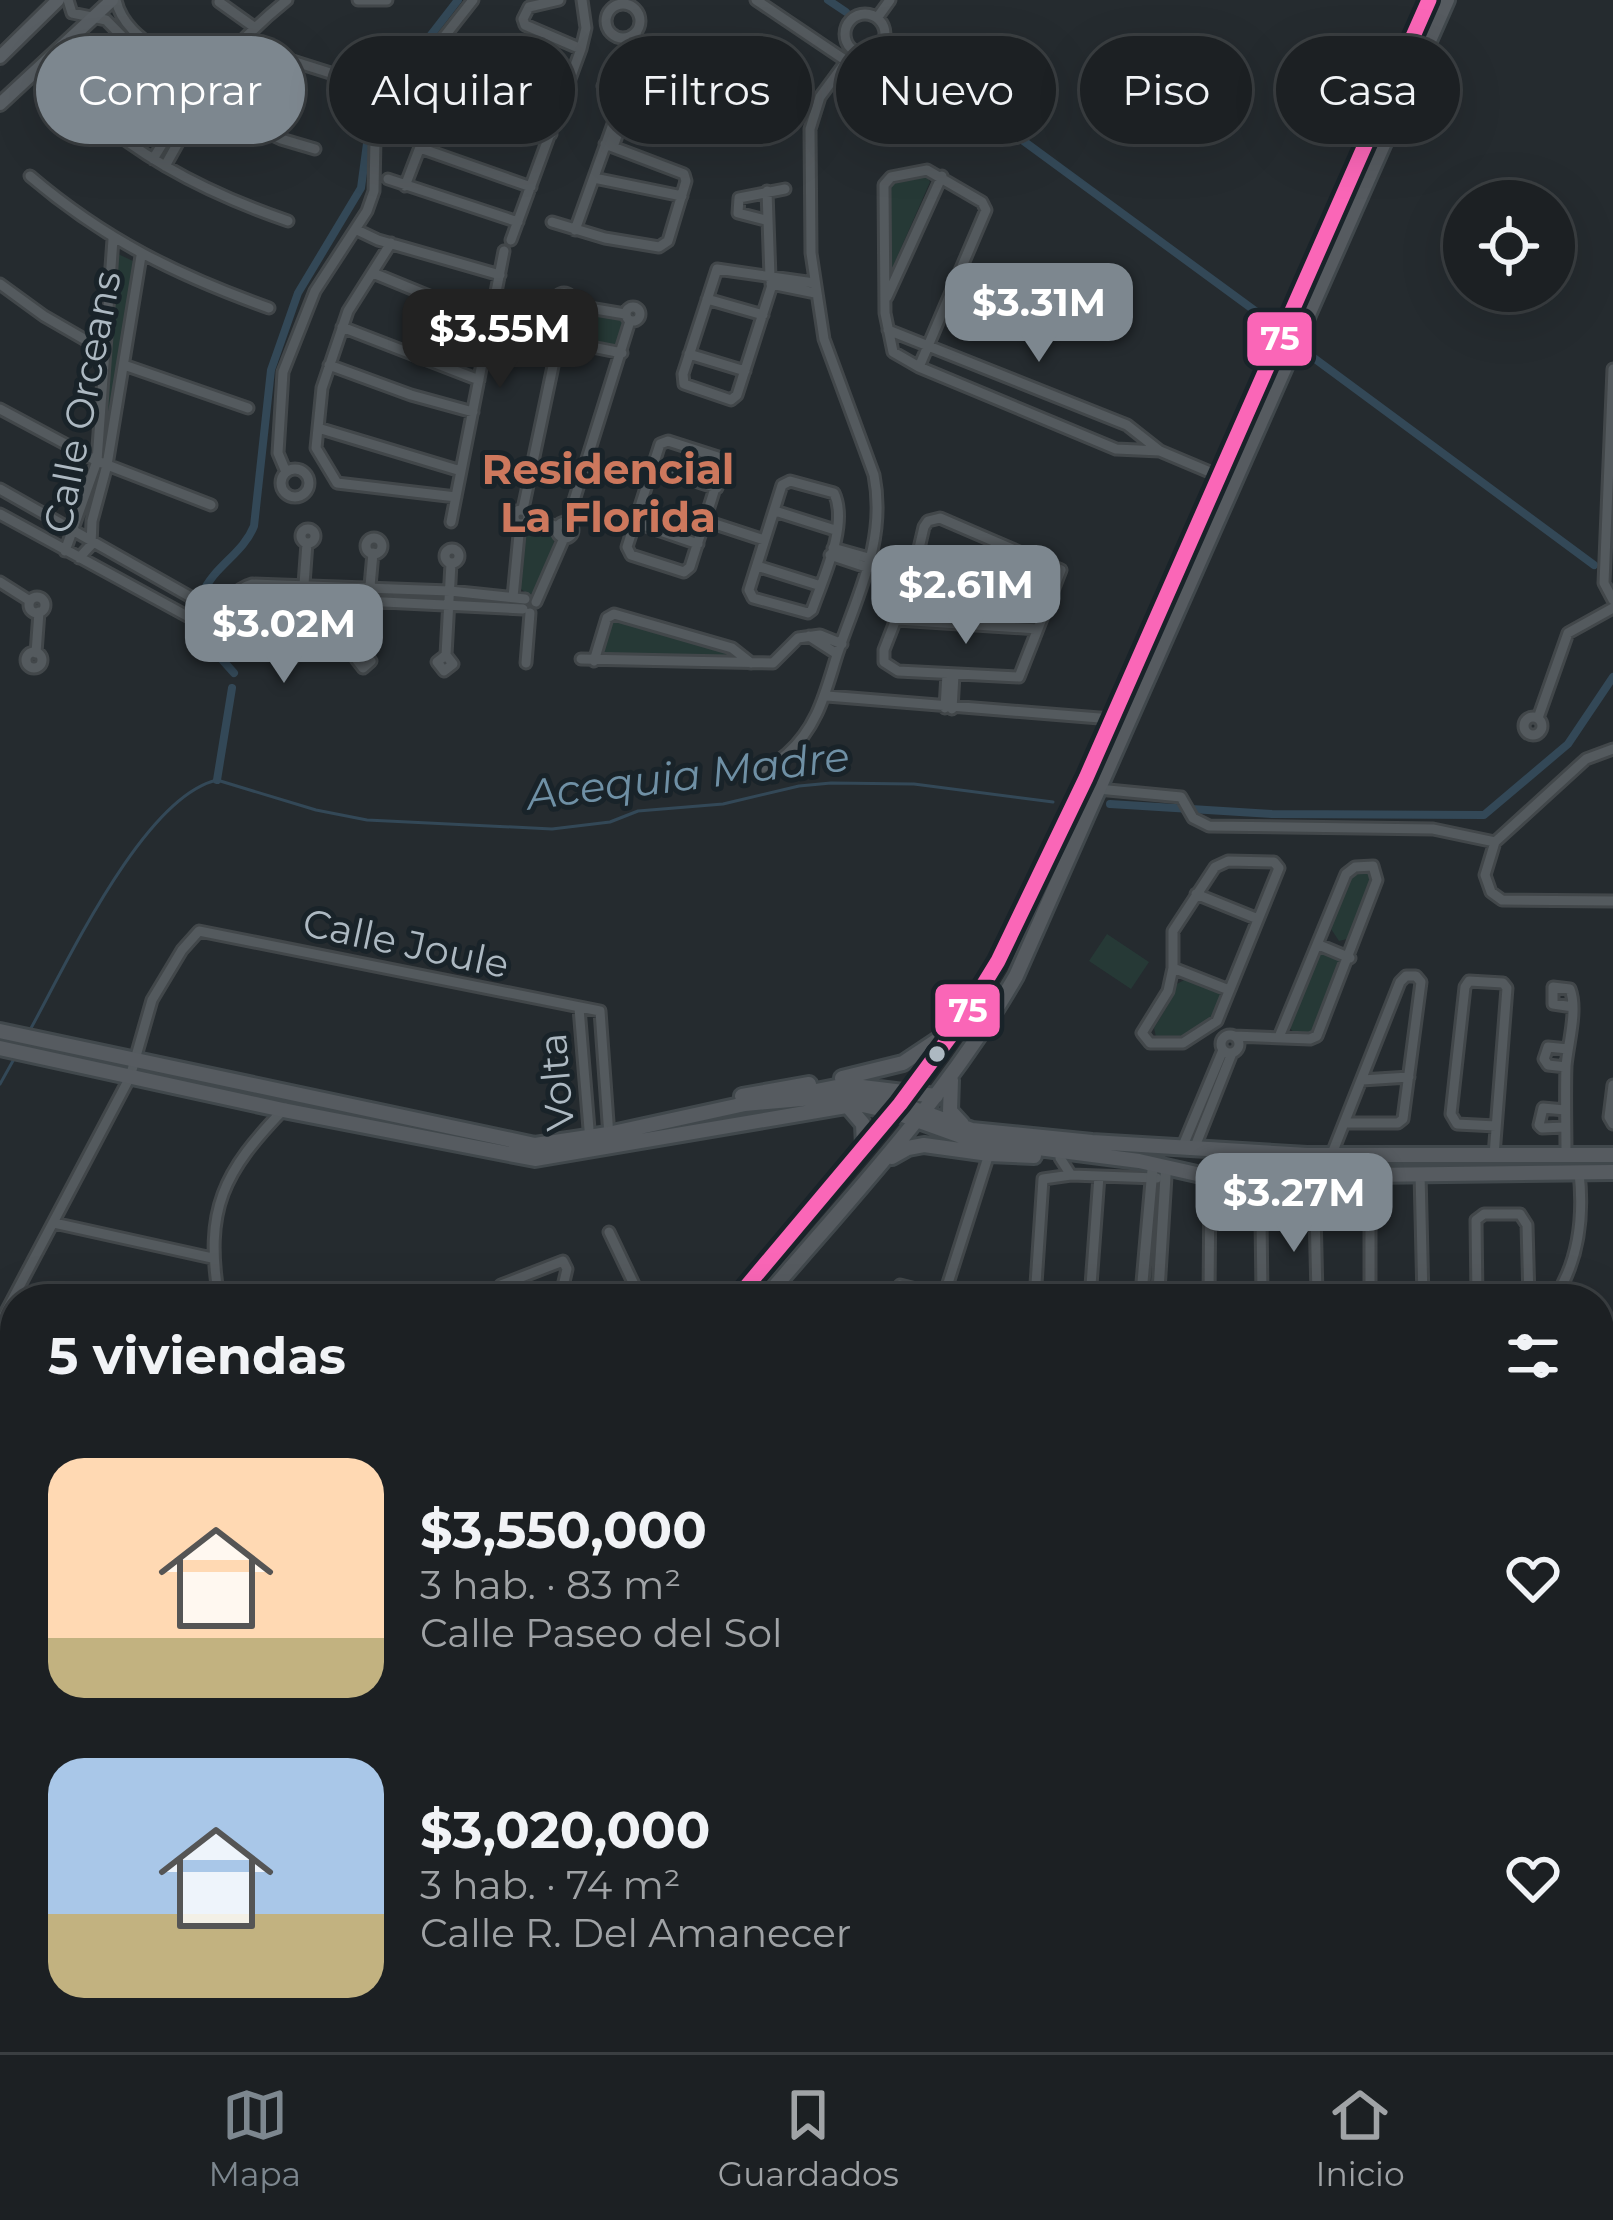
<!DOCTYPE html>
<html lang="es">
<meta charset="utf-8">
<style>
:root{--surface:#1c2023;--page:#25282b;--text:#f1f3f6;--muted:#a0a3a6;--line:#3a3e41;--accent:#7d878f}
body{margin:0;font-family:Montserrat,sans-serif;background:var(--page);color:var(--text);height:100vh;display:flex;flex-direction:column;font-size:45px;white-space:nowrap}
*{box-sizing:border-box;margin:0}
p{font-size:39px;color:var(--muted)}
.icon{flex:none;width:66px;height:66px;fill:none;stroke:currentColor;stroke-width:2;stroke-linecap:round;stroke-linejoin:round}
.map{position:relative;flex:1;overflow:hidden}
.panel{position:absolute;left:0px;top:1284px;width:1614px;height:768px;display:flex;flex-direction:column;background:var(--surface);border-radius:48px 48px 0 0;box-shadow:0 12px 48px #0002,0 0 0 3px var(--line)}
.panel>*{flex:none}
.banner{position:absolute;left:36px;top:36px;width:1542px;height:108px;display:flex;gap:24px}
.tools{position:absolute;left:1443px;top:180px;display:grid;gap:24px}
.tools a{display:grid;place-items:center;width:132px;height:132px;border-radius:50%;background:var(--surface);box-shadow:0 12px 48px #0002,0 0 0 3px var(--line);font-size:60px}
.price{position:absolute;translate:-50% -102px;padding:0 27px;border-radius:24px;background:var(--accent);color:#fff;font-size:39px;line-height:78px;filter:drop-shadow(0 3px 6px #0008)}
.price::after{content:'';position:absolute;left:50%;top:72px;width:36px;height:27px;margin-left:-18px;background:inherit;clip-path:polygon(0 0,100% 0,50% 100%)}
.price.on{background:#222;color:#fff}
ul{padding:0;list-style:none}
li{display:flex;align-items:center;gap:36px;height:300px;padding:0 48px}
li span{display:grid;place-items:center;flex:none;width:336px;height:240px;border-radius:36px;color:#555}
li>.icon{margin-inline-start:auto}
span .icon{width:144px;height:144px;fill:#fffc;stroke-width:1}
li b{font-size:51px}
h2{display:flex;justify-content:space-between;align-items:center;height:144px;padding:0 48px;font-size:51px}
.chip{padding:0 42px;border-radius:54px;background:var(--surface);box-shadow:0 12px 48px #0002,0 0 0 3px var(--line);font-size:42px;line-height:108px}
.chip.on{background:var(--accent);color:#fff}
.menu{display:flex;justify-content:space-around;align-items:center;height:168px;border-top:3px solid var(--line);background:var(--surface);font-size:33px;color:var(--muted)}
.menu a{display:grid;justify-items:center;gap:6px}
.menu .on{color:var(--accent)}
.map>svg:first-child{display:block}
</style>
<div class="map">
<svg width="1613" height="2052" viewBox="0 0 1613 2052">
<rect width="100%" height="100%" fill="#252b2f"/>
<path fill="#263936" d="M927,175L930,182L887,280L886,183Z
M118,254L133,261L105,458H102L112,289Z
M569,309L625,321L617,347L564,338Z
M536,528L553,537L554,542L540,590L528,595L520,588L525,533Z
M927,581L1020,621L914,611Z
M613,619L738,656L602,653Z
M1366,870L1374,878L1351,938L1339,941L1331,929L1333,921L1353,872Z
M1107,934L1149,962L1131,989L1089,961Z
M1326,951L1339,955L1343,962L1316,1034H1295L1289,1027L1320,953Z
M1186,979L1220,991C1223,1023 1184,1042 1156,1037L1154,1028L1174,995L1175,985Z"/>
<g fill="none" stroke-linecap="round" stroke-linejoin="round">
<path stroke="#334857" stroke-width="3" d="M30,1030C66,965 143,797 217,780L316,810L367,820L552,829L610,822L638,811L723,804L799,786L831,783L914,784L1053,802
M0,1084L14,1059"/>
<path stroke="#334857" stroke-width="8" d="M828,0L846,12
M898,49L1273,324
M1303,350L1594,565
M202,594C214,566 243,554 254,526L271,370L298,293L361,188L368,136L400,75L458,0
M198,625L200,635L234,673
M217,780L232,688
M1110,804L1272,814L1484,815L1568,744L1613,677"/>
<defs>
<path id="minor" d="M68,0L72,13L106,20L150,65L201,101L281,139L315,149
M116,0C125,46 194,59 208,104
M358,0H387
M559,0L529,7L523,19L525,25L581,49
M756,0L848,62
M219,2L254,27
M606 21a17 17 0 1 1 34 0a17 17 0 1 1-34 0Z
M845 34a20 20 0 1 1 40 0a20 20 0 1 1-40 0Z
M877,18L890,0
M245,38L286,59L343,77
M603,86L624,93
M439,98L551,134
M94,115C150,165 218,197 288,221
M613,147L643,62L636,33
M420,148L531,187
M153,159C190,97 230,46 287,0
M165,166L202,100
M30,176C105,240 177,275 269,308
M594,178L682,196
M388,179L518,222
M405,186L439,98L462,63H472L563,101
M767,191L770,277L772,285L737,395L731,400L684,384L683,374L717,269L814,283
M765,220L738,213L739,198L785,189
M552,222L605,238L659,247L668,241L686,181L684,174L605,144
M357,230L378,240L500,275
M575,230L632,71L633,61L624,39
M511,240L581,49L586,28L582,0
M391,243L348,311L322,388L316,448L337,483L456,497
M373,273L490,321
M0,284L44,316L103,350
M771,284L815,293
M556 301a8 8 0 1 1 16 0a8 8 0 1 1-16 0Z
M887,297L942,176
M707,299L763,315
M571,305L625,314
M626 314a7 7 0 1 1 14 0a7 7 0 1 1-14 0Z
M342,327L479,380
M888,330L1127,425L1160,451L1224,478
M557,340L622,353
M689,354L745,371
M124,365L248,408
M329,365L411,395L473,412
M919,367L986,210L982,202L927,170L891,177L884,185L885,313L893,352L919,367L1116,449L1160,451
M1613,369L1604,583L1613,600
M0,409L97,461L211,505
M318,428L461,471
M668,441L721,458L723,463L690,567L684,572L631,555L627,547L660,444Z
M652,467L717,488
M281 483a14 14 0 1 1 28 0a14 14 0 1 1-28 0Z
M286,472L278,453L283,372L315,291L367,211L374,191L375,138L407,84L473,0
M790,481L834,493C849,525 823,578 812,610L808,613L753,598L749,590L782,485Z
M0,489L196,600L226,607
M523,509L565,309
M514 517a7 7 0 1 1 14 0a7 7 0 1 1-14 0Z
M775,511L835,530
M0,514L187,616L278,618L303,598L523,609
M529,517L558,527
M940,518L1061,570L1019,677L898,671L884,662V650L912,578L924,527L928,521Z
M706,521L764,540
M451,522L504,251
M634,522L698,544
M557 530a8 8 0 1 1 16 0a8 8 0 1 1-16 0Z
M567,523L630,321
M301 536a7 7 0 1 1 14 0a7 7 0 1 1-14 0Z
M366 546a8 8 0 1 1 16 0a8 8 0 1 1-16 0Z
M833,548L872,559
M445 556a7 7 0 1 1 14 0a7 7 0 1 1-14 0Z
M65,551L97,461L113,239
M830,555L869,568
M79,558L91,545L92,521L107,465L141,256
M916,562L1042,618
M757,566L821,586
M0,582L30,601
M513,597L520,524
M29 605a8 8 0 1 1 16 0a8 8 0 1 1-16 0Z
M303,598L307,543
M536,602L564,538
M227,619C226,602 235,589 252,584L450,591L525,599
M897,620L1038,629
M809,636L837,654
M288,649L279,655L286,664L294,657L288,649V613
M364,652L371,661L363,668L356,659L364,652L373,553
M26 660a8 8 0 1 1 16 0a8 8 0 1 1-16 0Z
M36,653L39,612
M446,655L437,662L444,671L453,664L446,655L451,563
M581,659L773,663L798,638L820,635L842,644
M594,661L607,618L614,614L732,648L751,663
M526,663L530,613
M827,696L1112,719
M945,708L947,674
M952,709L954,675
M1524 726a9 9 0 1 1 18 0a9 9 0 1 1-18 0Z
M1538,718L1568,633L1613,608
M1613,749L1586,759L1495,842L1485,875L1491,892L1502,900L1613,901
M736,774C754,771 772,767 787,754C818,726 825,693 837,655C857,595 887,541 874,475L824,339L811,253L810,129L820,97L854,51
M1098,789L1181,797L1193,818L1209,826L1433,829L1495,842
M1228,861L1274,862L1279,868L1217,1021L1183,1043H1150L1142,1033L1168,991L1173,968V931L1215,867Z
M1196,894L1258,919
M1319,945L1350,958
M1173,968L1229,990
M579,1008L590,1141
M1221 1044a9 9 0 1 1 18 0a9 9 0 1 1-18 0Z
M1234,1036L1310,1039L1317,1036L1377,880L1373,866L1355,867L1346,874L1279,1037
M1566,1067L1548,1065L1544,1059L1548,1047L1568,1049
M1362,1080L1409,1077
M1613,1085L1609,1117L1613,1124
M1565,1127L1542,1128L1539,1125L1543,1108L1565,1110
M1182,1148L1223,1050
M1194,1149L1232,1053
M1494,1155L1507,988L1503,983L1469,981L1465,987L1451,1114L1457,1124L1496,1126
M1566,1155C1566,1125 1565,1096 1566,1066C1568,1043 1578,1010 1570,989L1553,987V1004L1573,1007
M1331,1156L1400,982L1406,976H1416L1421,982L1403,1119L1398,1123H1346
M1060,1158L1071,1175
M1420,1173L1423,1299
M1315,1211L1317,1295
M1261,1218L1262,1294
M54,1223L212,1258
M609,1232L641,1299
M367,1291L406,1299
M1210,1294L1422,1292
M1370,1294V1156
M219,1299C204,1209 223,1172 285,1108
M490,1299L501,1285L563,1261L567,1269L560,1299
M895,1299L900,1285L928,1292
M943,1299L989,1154
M1035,1299L1043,1179L1071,1175L1157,1178
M1090,1299L1099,1176
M1209,1299L1210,1177
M1477,1299L1476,1220L1484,1214H1520L1527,1225L1529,1299
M1554,1299C1579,1261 1584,1217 1579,1172
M1599,1321L1613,1320
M0,1323L130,1077L152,1000L182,950L199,931L600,1011L609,1136
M1599,1328L1613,1376
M1599,1480L1613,1486
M1613,1554L1606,1556L1601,1565L1604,1572L1613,1576
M0,1589L15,1600
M5,1741L6,1799L15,1811
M322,2037L324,2052
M495,2037L496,2052
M553,2037V2052
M606,2037V2052
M843,2037L901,2052
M1180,2037L1187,2052
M1010,2038L1061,2052
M705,2052L708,2037
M814,2052L829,2037
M957,2052L960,2037
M1084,2052L1107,2037
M1100,2052L1123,2037
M1225,2052L1228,2043L1241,2037L1279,2052"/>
<path id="tertiary" d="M1141,1299L1153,1164
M1158,1299L1166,1168
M1599,1709L1613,1679
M0,2025H15
M1123,2037L1134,2052
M1140,2037L1150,2052
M1424,2052L1431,2037"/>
<path id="secondary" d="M0,57L58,0
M0,104L112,0
M183,2052L186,2037"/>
<path id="primary" d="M0,1031L535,1145L608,1134L745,1104L859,1094L887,1099L972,1130L1092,1142L1307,1155H1613
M0,1048L283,1110L535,1159L858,1104L894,1112L969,1139L1139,1161L1210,1177L1613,1172
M842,1078L903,1063L942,1037
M951,1080L950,1111L962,1124
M801,1094L846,1085L936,1096
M742,1096L809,1084
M846,1104L863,1124L864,1146
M892,1157L908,1148L924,1145L989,1154L1034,1156
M736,1299L900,1104L960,1023L998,961L1086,778L1429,0
M764,1299C853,1195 948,1095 1016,976L1447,0
M79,2052L93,2037
M113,2052L126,2037"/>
</defs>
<use href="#minor" stroke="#42474a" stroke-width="15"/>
<use href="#tertiary" stroke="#42474a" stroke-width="16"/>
<use href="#secondary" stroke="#42474a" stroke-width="18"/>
<use href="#primary" stroke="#41484c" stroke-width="20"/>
<use href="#minor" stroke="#545a5e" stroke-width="9"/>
<use href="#tertiary" stroke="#545a5e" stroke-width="10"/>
<use href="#secondary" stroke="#585e63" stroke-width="12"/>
<use href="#primary" stroke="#565b60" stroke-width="14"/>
<defs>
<path id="bus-1" d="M736,1299L900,1104L960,1023L998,961L1086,778L1429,0"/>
</defs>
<use href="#bus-1" stroke="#192329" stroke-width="24"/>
<use href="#bus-1" stroke="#fa66b7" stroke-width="15"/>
</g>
<circle fill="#adb9c2" stroke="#192329" stroke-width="4.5" cx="937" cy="1054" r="10"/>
<g text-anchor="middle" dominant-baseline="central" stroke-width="10" stroke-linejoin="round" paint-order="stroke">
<g font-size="39" fill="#adb9c2" stroke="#192329">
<text transform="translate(82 402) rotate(-79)">Calle Orceans</text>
<text transform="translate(406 943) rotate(12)">Calle Joule</text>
<text transform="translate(556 1082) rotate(-95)">Volta</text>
</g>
<g font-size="42" font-weight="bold" fill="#cd785d" stroke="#192329">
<text x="608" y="469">Residencial<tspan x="608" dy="48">La Florida</tspan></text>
</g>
<g font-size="42" font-style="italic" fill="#6f90a5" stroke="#192329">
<text transform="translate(688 775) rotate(-7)">Acequia Madre</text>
</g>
</g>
<g stroke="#192329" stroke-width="4.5">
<rect x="1245" y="310" width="69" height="58" rx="12" fill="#fa66b7"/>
<rect x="933" y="982" width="69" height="57" rx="12" fill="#fa66b7"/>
</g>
<g font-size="33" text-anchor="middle" font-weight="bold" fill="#fff">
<text x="1280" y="350">75</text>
<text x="968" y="1022">75</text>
</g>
</svg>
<div class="tools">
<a><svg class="icon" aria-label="locate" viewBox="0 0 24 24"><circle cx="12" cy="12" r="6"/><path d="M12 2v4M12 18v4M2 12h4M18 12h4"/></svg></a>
</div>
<b class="price" style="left:1039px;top:365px">$3.31M</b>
<b class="price on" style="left:500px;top:391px">$3.55M</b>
<b class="price" style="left:966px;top:647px">$2.61M</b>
<b class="price" style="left:284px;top:686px">$3.02M</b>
<b class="price" style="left:1294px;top:1255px">$3.27M</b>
<div class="banner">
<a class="chip on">Comprar</a>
<a class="chip">Alquilar</a>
<a class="chip">Filtros</a>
<a class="chip">Nuevo</a>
<a class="chip">Piso</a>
<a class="chip">Casa</a>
</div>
<section class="panel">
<h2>5 viviendas<svg class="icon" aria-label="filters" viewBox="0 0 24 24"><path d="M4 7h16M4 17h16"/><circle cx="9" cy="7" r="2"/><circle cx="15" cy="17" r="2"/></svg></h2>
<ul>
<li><span style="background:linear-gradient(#ffd9b3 75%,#c2b280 0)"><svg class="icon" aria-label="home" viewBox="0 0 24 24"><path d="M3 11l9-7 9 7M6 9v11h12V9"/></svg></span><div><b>$3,550,000</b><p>3 hab. · 83 m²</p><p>Calle Paseo del Sol</p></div><svg class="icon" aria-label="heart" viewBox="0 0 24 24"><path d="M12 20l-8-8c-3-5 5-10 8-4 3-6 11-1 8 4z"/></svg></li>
<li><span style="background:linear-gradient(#a9c7e8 65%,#c2b280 0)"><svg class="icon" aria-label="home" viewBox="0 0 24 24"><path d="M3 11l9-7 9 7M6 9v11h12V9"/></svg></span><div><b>$3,020,000</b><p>3 hab. · 74 m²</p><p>Calle R. Del Amanecer</p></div><svg class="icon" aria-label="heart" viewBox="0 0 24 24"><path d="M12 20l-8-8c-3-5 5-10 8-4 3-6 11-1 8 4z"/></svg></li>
</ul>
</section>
</div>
<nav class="menu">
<a class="on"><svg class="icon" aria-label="map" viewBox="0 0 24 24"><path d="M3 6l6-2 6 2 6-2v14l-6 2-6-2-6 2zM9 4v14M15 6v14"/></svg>Mapa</a>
<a><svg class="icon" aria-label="saved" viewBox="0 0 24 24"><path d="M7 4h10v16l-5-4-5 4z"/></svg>Guardados</a>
<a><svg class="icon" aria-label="home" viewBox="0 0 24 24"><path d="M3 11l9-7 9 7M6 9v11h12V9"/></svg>Inicio</a>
</nav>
